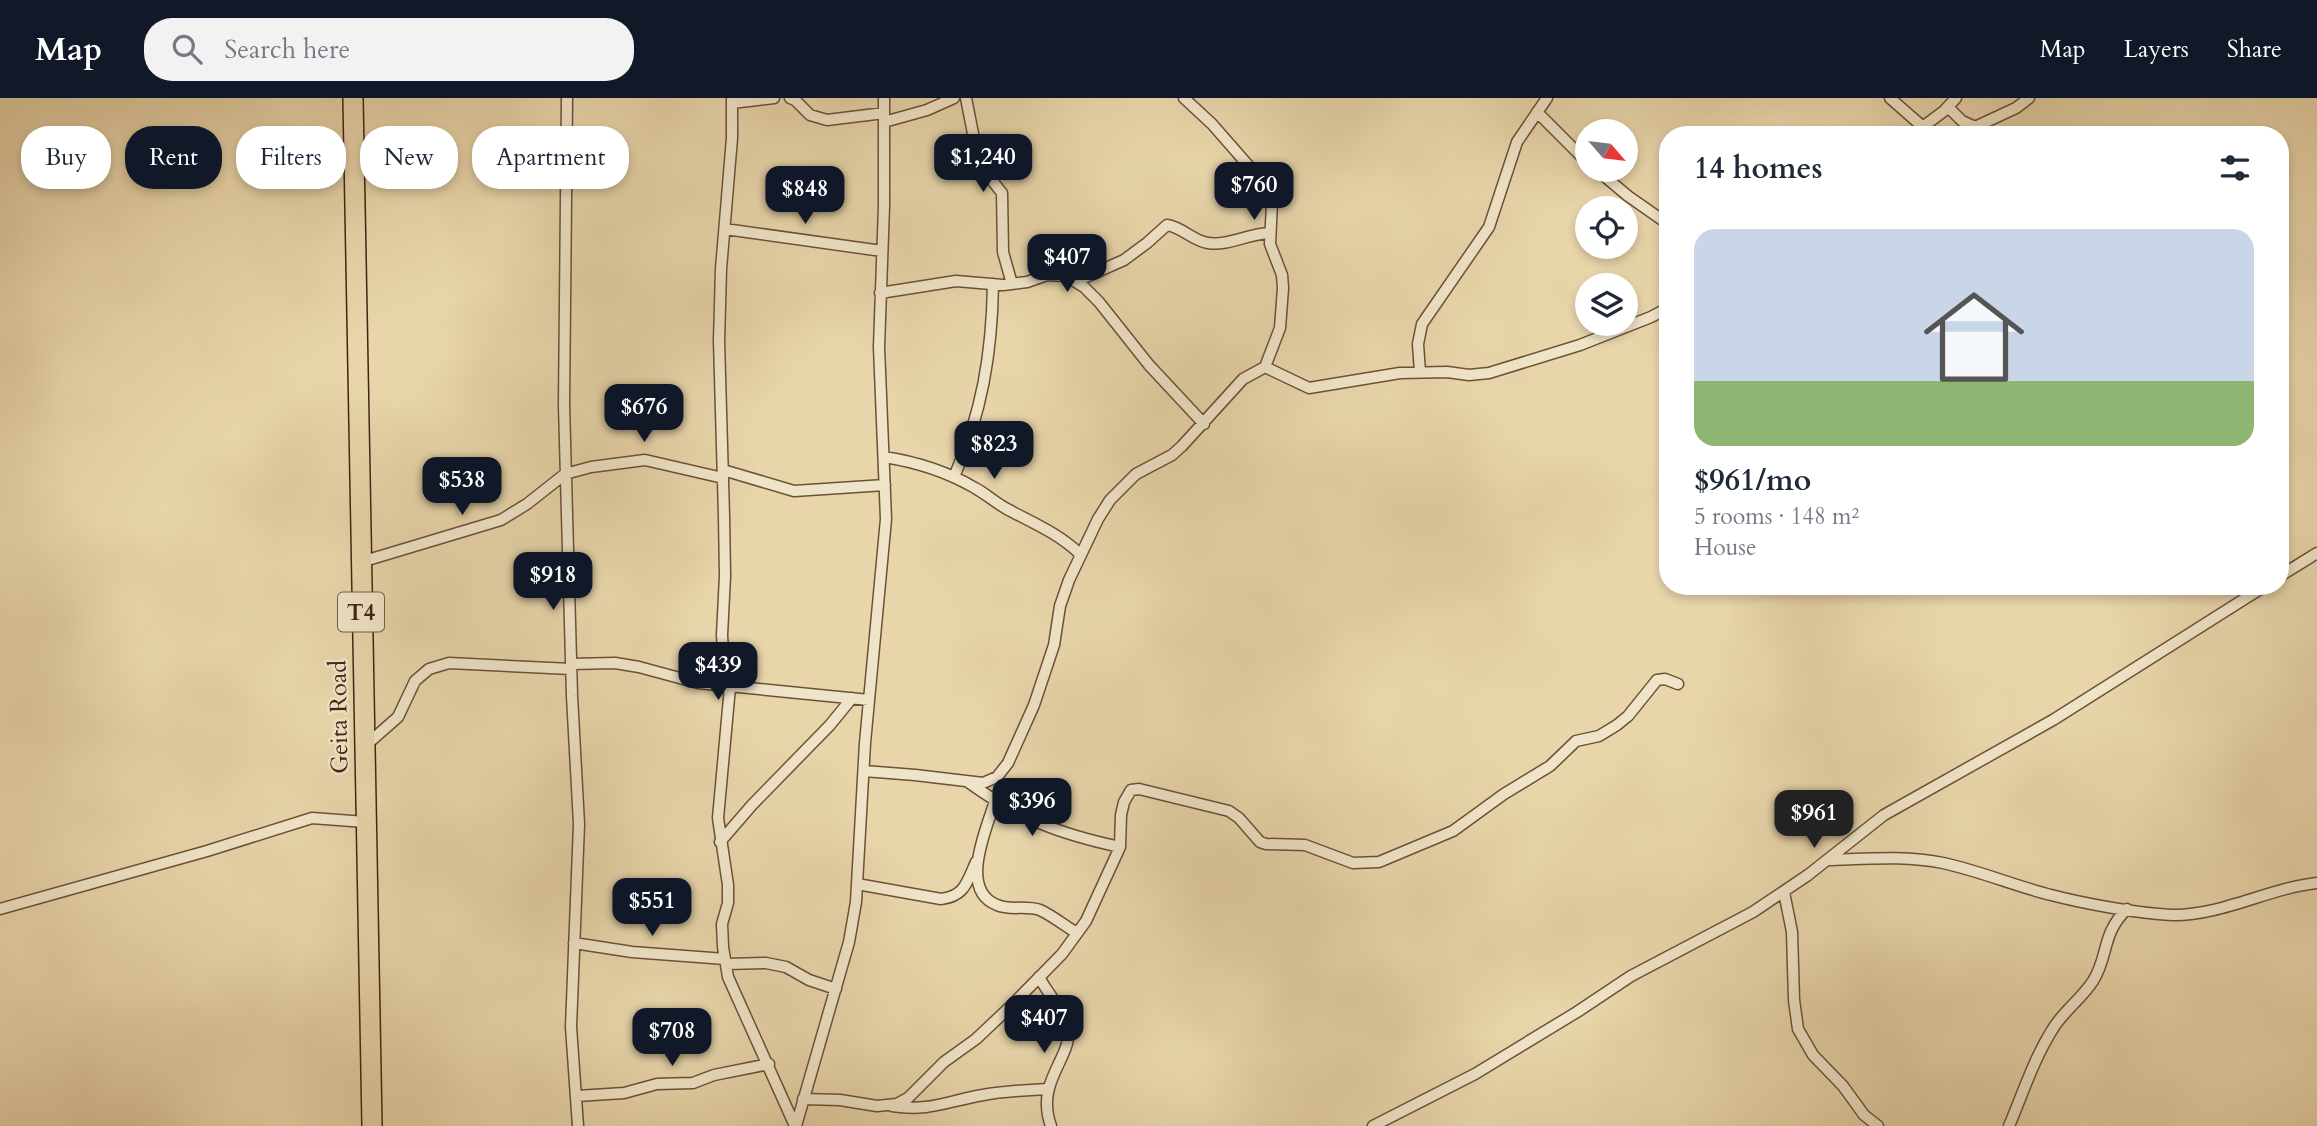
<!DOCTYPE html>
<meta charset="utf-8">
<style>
:root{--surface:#fff;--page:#f2f2f3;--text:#1f2937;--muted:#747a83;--line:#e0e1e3;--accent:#111827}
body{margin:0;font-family:Cardo,serif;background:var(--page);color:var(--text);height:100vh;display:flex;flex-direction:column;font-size:26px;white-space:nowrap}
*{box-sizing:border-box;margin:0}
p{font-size:23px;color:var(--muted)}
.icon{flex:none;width:38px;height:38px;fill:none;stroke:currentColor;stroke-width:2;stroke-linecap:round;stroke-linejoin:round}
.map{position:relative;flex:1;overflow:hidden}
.drawer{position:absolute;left:1659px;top:28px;width:630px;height:469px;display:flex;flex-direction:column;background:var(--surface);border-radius:28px;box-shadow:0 4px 10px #0003}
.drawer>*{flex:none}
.banner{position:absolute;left:21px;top:28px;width:665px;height:63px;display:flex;gap:14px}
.needle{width:46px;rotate:118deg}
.controls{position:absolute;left:1575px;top:21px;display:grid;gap:14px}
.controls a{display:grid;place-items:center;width:63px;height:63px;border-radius:50%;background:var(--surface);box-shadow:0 4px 10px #0003;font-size:35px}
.price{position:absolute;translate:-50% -60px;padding:0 16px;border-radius:14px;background:var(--accent);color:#fff;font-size:23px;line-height:46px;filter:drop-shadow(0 2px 4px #0008)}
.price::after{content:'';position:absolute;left:50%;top:42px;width:21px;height:16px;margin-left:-10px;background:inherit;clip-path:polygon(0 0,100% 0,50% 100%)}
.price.current{background:#222;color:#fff}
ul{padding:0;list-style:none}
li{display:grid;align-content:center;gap:14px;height:371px;padding:0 35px}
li+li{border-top:2px solid var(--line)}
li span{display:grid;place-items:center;height:217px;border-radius:21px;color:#555}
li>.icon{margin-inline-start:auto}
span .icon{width:126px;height:126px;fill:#fffc;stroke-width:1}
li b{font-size:30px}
h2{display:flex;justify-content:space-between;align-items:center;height:84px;padding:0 35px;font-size:30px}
.pill{padding:0 24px;border-radius:28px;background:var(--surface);box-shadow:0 4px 10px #0003;font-size:24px;line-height:63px}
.pill.current{background:var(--accent);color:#fff}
header{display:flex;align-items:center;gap:42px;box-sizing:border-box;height:98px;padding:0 35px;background:var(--accent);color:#fff}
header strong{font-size:33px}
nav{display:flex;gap:38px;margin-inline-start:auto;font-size:24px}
.search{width:490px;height:63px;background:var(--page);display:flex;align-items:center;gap:18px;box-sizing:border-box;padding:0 24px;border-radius:28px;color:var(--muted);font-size:26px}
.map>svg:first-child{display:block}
</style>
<header>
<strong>Map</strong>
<div class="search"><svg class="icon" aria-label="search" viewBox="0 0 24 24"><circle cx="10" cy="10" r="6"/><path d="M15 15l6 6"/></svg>Search here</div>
<nav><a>Map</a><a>Layers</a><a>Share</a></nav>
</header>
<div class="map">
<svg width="2317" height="1028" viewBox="0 0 2317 1028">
<rect width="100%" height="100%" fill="#e8d5aa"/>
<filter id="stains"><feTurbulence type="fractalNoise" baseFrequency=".00286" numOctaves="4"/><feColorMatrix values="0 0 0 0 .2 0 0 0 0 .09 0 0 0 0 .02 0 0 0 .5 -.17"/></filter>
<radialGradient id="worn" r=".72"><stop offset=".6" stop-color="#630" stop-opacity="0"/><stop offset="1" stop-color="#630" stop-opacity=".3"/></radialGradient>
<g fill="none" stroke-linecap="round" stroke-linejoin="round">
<defs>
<path id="minor" d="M567,0L564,307L572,598L579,726L571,929L578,1028
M790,0L795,2L810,17L827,22L884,15
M966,0L977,56L982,70L1002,95L1003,154L1012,186
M1184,0L1212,26L1268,90L1272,105L1270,146L1282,177L1283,190L1280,230L1265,269
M1890,0L1923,29
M732,5L774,0
M1948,9L1962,23L1975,29L2016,10L2029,0
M1537,14L1587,64
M884,24L927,12L954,0
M1912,37L1944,13L1956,0
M1597,72L1628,98L1668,126
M725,131L882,153
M1077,183L1124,162L1147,145L1167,127C1182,129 1193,143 1208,145C1228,148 1248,136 1269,135
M880,195L956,183L1003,187L1027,184L1047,177L1066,178L1084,189L1099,204L1149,267L1204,326
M1420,274L1418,246L1422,226L1489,129L1517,44L1547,0
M884,359C917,364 946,373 975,390C986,396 996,405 1007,411C1033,425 1058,435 1080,456
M723,372L794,393L885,387
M954,379C982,315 992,255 993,186
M361,464L501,422L527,406L565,376L591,369L645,362L723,380
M2280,478L2317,455
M571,566L615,565L639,569L698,585L869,602
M725,589L722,537L725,478L724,418L719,243L721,171L732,40V0
M730,589L718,720L728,787V805L722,826L723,849L728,879L795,1028
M365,648L398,619L415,583L429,571L449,565L571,571
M864,673L915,677L983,685L997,679L1008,665L1034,607L1054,547L1060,508L1069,482L1098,421L1110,402L1136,376L1172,357L1182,348L1243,281L1265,269L1309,290L1400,275L1447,274L1469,277L1489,275L1580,247L1651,219L1668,210
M968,684C1019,721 1060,736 1120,749
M995,703C987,730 958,792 997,807C1010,813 1025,807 1040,812C1053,818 1065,828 1077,835
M720,744L752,707L830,627L852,600
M1827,762C1865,761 1905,757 1943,765C1980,773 2015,788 2051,797C2086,806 2135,815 2172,817C2221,818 2269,790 2317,785
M857,786L941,801C965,798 967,784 976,764
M1784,794L1792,834L1794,902L1798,931L1813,957L1843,988L1864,1017L1878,1028
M0,811L207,753L312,720L365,724
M574,845L632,854L725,861
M726,866L766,865L786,869L809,882L836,891
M1039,879C1047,894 1062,911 1067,927C1076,958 1034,981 1051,1028
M577,998L624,995L657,986L693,985L714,977L769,966
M803,1001L840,1002L877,1008L897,1006L908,1000L944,964L976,941L1011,908L1062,856L1086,823L1120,749L1121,717L1124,704L1131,692L1139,691L1229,713L1239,720L1260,744L1266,746L1305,747L1353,765L1379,764L1453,733L1504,696L1550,668L1576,643L1599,638L1617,627L1628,618L1657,582L1665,581L1678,586
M892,1008C930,1014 947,1003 983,997C1004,993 1026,992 1048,991
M796,1028L849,844L856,804L865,645L886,421L879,249L884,108V0
M1373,1028L1475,976L1577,914L1631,878L1753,814L1808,777L1884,717L2053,622L2265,488
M2009,1028C2023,995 2034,960 2054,929C2065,912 2082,900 2093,883C2109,858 2101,836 2127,811"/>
<path id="trunk" d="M353,0L372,1028"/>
</defs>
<use href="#minor" stroke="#6c5039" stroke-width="13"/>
<use href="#trunk" stroke="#432313" stroke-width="22"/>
<use href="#minor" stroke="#f0e4c8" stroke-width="10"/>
<use href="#trunk" stroke="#e8d5aa" stroke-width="19"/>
</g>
<g text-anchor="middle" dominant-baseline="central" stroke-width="5" stroke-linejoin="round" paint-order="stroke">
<rect fill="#f0e4c8" stroke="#775d49" stroke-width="2" x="338" y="494.5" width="46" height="39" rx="5"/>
<g font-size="23" font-weight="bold" fill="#432313">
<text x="361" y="514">T4</text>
</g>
<g font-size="24" fill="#432313" stroke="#f0e4c8">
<text transform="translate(339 619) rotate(-91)">Geita Road</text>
</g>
</g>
<rect width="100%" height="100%" filter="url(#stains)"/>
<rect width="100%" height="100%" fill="url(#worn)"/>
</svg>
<div class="controls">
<a><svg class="needle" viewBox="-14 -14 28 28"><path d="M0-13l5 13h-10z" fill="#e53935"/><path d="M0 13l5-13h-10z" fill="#747a83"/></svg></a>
<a><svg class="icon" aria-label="locate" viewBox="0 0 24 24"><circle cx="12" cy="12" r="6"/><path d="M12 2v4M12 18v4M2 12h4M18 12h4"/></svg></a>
<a><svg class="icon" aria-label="layers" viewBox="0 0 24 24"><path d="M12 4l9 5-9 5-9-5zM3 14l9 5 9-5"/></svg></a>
</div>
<b class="price" style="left:983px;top:96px">$1,240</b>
<b class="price" style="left:1254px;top:124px">$760</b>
<b class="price" style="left:805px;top:128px">$848</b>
<b class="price" style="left:1067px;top:196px">$407</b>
<b class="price" style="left:644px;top:346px">$676</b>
<b class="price" style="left:994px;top:383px">$823</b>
<b class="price" style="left:462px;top:419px">$538</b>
<b class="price" style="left:553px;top:514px">$918</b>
<b class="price" style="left:718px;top:604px">$439</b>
<b class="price" style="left:1032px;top:740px">$396</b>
<b class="price current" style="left:1814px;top:752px">$961</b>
<b class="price" style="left:652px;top:840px">$551</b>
<b class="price" style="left:1044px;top:957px">$407</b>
<b class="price" style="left:672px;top:970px">$708</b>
<div class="banner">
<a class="pill">Buy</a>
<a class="pill current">Rent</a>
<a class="pill">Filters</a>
<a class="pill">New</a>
<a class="pill">Apartment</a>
</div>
<section class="drawer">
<h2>14 homes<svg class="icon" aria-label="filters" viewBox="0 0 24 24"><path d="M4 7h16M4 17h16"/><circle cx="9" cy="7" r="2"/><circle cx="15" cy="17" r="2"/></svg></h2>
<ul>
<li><span style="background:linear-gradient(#c9d6e8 70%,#8fb573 0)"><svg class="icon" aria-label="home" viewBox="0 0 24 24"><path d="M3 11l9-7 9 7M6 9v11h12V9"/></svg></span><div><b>$961/mo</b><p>5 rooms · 148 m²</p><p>House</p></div></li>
</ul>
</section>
</div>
